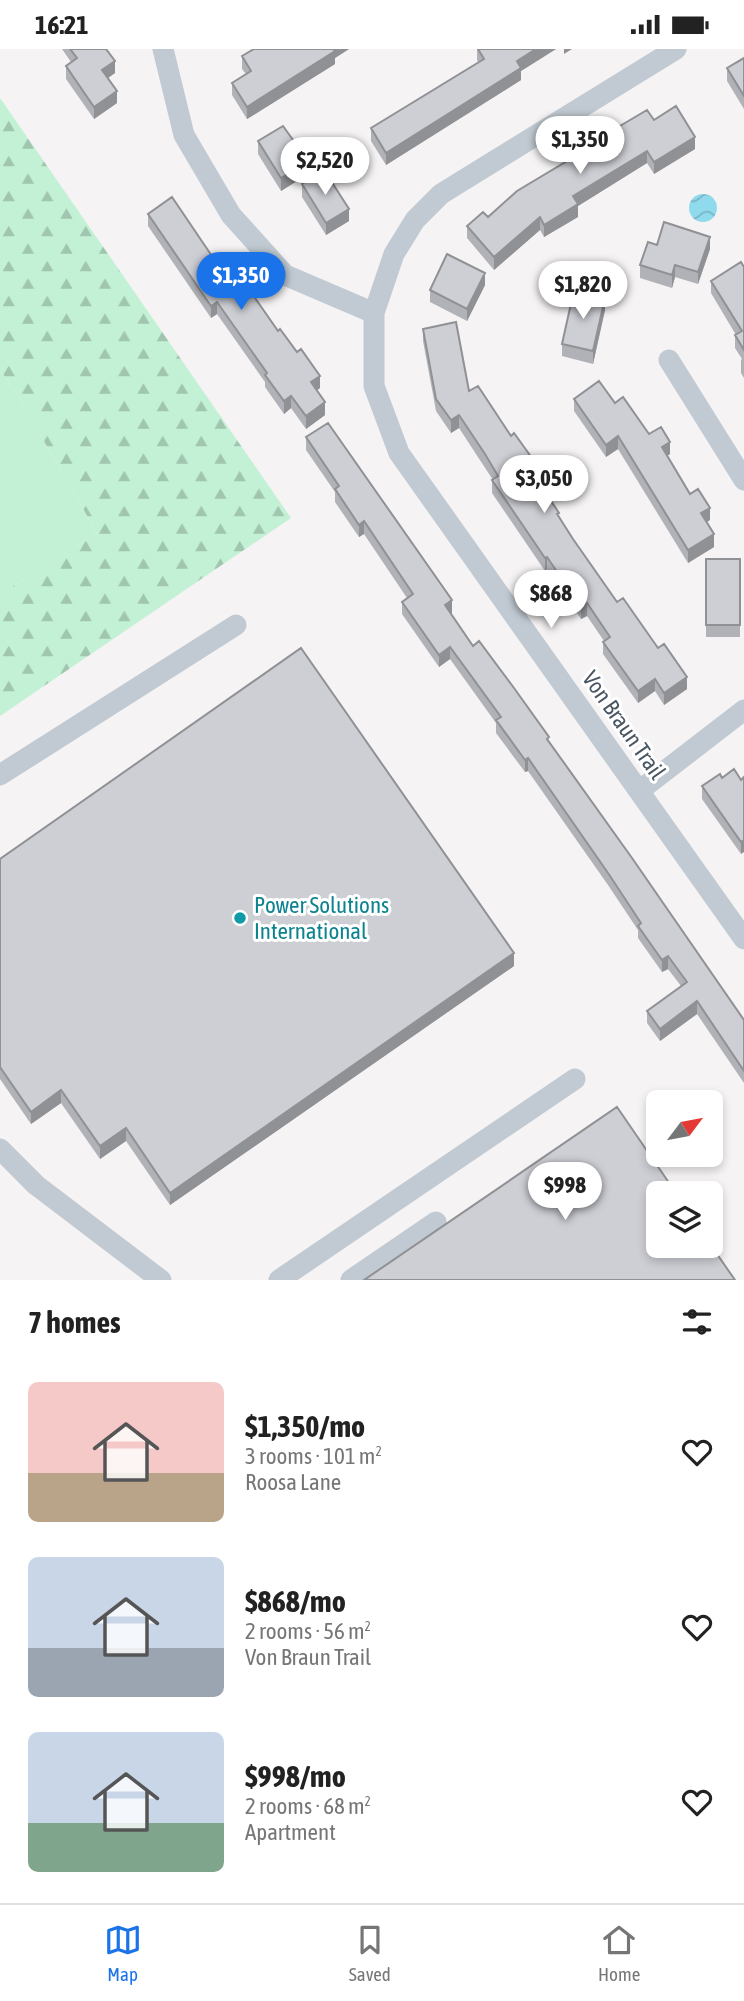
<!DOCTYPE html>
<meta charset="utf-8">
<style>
:root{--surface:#fff;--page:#f6f6f6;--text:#222;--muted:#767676;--line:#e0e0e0;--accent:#1a73e8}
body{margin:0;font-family:"Asap Condensed",sans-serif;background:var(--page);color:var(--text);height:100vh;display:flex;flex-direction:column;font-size:26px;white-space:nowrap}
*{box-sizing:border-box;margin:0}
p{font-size:23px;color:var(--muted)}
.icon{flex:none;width:38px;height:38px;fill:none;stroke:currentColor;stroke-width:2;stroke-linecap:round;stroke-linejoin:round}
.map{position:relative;height:1231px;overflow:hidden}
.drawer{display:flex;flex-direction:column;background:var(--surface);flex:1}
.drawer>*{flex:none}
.needle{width:46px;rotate:58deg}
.fabs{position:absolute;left:646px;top:1041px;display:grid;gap:14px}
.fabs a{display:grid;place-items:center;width:77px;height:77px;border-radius:10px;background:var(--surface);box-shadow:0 4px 10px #0003;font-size:35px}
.price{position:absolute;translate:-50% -60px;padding:0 16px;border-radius:24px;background:#fff;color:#222;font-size:23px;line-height:46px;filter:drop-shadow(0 2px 4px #0008)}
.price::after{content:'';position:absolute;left:50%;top:42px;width:21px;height:16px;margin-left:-10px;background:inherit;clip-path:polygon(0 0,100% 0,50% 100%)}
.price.active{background:var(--accent);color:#fff}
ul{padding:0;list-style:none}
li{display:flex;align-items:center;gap:21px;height:175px;padding:0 28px}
li span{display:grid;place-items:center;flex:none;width:196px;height:140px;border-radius:10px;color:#555}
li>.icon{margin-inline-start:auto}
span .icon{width:84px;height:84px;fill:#fffc;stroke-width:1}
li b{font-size:30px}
h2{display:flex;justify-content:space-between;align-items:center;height:84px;padding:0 28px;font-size:30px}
.status{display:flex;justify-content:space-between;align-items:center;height:49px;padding:0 35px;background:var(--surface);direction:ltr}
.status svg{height:19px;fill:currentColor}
.menu{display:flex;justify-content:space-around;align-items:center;height:98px;border-top:2px solid var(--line);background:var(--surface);font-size:19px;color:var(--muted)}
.menu a{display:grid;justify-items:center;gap:4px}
.menu .active{color:var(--accent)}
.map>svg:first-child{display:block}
</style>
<div class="status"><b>16:21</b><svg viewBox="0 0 49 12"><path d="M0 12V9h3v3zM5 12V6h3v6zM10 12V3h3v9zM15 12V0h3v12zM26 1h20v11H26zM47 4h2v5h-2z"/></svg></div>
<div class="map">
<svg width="744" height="1231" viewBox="0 0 744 1231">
<defs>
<pattern id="forest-firs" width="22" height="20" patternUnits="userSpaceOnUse" patternTransform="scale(1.75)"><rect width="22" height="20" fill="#c3f1d5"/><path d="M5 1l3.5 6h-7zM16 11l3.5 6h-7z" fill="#a0c6b0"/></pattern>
<pattern id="water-waves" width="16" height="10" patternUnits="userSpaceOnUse" patternTransform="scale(1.75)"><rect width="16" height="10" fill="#90daee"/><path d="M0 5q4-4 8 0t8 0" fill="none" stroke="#78b4c4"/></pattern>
</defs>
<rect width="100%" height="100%" fill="#f5f3f3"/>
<path fill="#c3f1d5" d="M0,321L15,342L97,484L0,545Z"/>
<path fill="url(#forest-firs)" d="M0,49L291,469L0,667V545L97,484L15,342L0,321Z"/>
<path fill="url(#water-waves)" d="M689 159a14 14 0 1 1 28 0a14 14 0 1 1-28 0Z"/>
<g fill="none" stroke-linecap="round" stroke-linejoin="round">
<path stroke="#c1cad2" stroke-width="21" d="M163,0L184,86L231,166L285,226L374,264
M676,0L441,145L415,171L394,205L374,264V337L399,404L744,890
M669,311L744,431
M0,726L236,576
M639,742L744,661
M0,1100L36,1136L161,1231
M279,1231L575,1030
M351,1231L436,1173"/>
</g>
<path fill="#b0b2b7" d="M62,0H106L115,24L108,29L117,54L94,70L66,30V17L71,13Z
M254,0H349L335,9V15L247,70L232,46V34L246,25L242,20V7Z
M477,0H556L521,22V31L386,116L371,92V79L478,13L477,11Z
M744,9V60L727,32V19Z
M654,71L695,100L654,125L647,114L578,157V168L544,188L540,181L494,221L467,189V177L488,168L576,107V103Z
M258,92L293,95L305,127L281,142L258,105Z
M302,135L349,172L326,186L302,148Z
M148,165L243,253L278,282L320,339L317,341L325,366L306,380L291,359L284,365L265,338V333L217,265L211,269L148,177Z
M657,196L710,200L698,235L675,228L672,239L640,229V216Z
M744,218V329L741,324V311L742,310L735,299V286H736L711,244V232Z
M485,236L467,272L430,253V241Z
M605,261L593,315L562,307V295Z
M423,280L542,436H541L573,490L617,553L687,640L664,656L655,642L638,654L603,605V593L604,592L587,567L581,570L547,520L545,522L492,444V431H493L459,379L451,384L436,362L423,292Z
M574,350L615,354L670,405L667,407L690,445L710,471L706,473L714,498L688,514L618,400L606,408L574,362Z
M306,388L452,564H450L473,597L549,693L744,971V1034L697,965L660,992L647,974V962L681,937L668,920L662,923L638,889V881L608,836L528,722L525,723L496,684V674L450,610L439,618L402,565V553L407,549L364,485L359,488L335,453V443L306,401Z
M706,510H740V588H706Z
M744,728L741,805L702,750V737L722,729L741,731Z
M0,810L514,917L170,1156L126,1092L100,1110L61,1054L31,1075L0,1030Z"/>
<path fill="#909195" d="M332,0H349L335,9V15L247,70V58Z
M536,0H556L521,22V31L386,116V104L517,12Z
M564,0H572L564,5Z
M115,12V24L102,33V21Z
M117,42V54L94,70V58Z
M695,88V100L654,125V113Z
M647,102V114L578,157V168L544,188V176L573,147Z
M305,115V127L281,142V129Z
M349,160V172L326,186V174Z
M540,168V181L494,221V208Z
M710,188V200L698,235V223Z
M675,216V228L672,239V226Z
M485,224V236L467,272V260Z
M605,249V261L593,315V302Z
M217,253V265L211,269V257Z
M320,327V339L311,346V333Z
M291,347V359L284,365V352Z
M325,353V366L306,380V367Z
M459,366V379L451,384V371Z
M618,387V400L606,408V396Z
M670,393V405L662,410V398Z
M542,423V436L535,440V428Z
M710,459V471L701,477V464Z
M364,472V485L359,488V476Z
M714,485V498L688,514V501Z
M547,508V520L545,522V509Z
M452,551V564L445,568V556Z
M587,554V567L581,570V558Z
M450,598V610L439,618V606Z
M687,628V640L664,656V644Z
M655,630V642L638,654V642Z
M528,709V722L525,723V711Z
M744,791V803L741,805V793Z
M514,904V917L170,1156V1144Z
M668,907V920L662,923V911Z
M697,952V965L660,992V980Z
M61,1041V1054L31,1075V1063Z
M126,1079V1092L100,1110V1097Z"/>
<path fill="#cdcfd5" stroke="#909195" stroke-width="2" d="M70,0H106L115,12L102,21L117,42L94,58L66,17L77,9Z
M254,0H333L335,2L247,58L232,34L251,22L242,7Z
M478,0H536L517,12L521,19L386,104L371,79L484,10Z
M744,9V47L727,19Z
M676,57L695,88L654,113L647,102L573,147L578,155L544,176L540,168L494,208L467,177L483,163L488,168L517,142L577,106L576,103L647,61L654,71Z
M283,77L293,91L291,93L305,115L281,129L258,92Z
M324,121L349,160L326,174L302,135Z
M172,148L243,253L253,246L278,282L280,280L297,303L301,300L320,327L311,333L325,353L306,367L291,347L284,352L265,326L267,324L217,253L211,257L148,165Z
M664,173L710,188L698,223L675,216L672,226L640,216L648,193L657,196Z
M447,205L485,224L467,260L430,241Z
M741,213L744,218V301L735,286L742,282L711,232Z
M574,241L605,249L593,302L562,295Z
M456,273L469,342L478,337L511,387L514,384L542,423L535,428L559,464L557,465L573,490L617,553L623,549L658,599L664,595L687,628L664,644L655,630L638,642L603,593L610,588L587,554L581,558L547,508L545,509L492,431L498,427L485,405L459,366L451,371L436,350L423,280Z
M599,332L615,354L623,348L649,385L661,378L670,393L662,398L690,445L698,440L710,459L701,464L714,485L688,501L618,387L606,396L574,350Z
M328,374L452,551L445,556L473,597L479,592L514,639L549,688L547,690L632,809L744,971V1022L697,952L660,980L647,962L687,933L668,907L662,911L638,877L641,874L608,824L528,709L525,711L496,671L501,668L450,598L439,606L402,553L413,545L364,472L359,476L335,440L339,437L306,388Z
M706,510H740V576H706Z
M301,599L514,904L170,1144L126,1079L100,1097L61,1041L31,1063L0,1018V810Z
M734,720L741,731L744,728V791L741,793L702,737L720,725L722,729Z
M617,1058L676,1144H658V1197H710V1195L735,1231H364Z"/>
<circle fill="#0f9aa8" stroke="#fff" stroke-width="2.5" cx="240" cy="869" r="7"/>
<g text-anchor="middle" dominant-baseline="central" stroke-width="6" stroke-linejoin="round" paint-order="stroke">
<g font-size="23" fill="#4a5661" stroke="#fff">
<text transform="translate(624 676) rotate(55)">Von Braun Trail</text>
</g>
<g font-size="23" fill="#0d838f" stroke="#fff" text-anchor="start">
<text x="254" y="856">Power Solutions<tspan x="254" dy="26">International</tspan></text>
</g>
</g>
</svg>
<div class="fabs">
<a><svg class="needle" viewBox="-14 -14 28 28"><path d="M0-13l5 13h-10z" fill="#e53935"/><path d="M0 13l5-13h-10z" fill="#767676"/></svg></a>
<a><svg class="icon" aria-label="layers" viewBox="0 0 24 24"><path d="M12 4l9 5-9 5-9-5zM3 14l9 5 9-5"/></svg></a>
</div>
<b class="price" style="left:580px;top:127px">$1,350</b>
<b class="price" style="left:325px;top:148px">$2,520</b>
<b class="price active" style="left:241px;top:263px">$1,350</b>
<b class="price" style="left:583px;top:272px">$1,820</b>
<b class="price" style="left:544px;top:466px">$3,050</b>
<b class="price" style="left:551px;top:581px">$868</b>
<b class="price" style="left:565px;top:1173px">$998</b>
</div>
<section class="drawer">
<h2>7 homes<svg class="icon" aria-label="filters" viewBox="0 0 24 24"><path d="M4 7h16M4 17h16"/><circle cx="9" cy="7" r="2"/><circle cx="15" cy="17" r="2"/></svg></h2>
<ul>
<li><span style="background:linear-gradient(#f6c9c9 65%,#b9a48a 0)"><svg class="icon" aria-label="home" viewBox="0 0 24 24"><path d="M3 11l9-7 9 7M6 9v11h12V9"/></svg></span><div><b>$1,350/mo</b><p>3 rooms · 101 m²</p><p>Roosa Lane</p></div><svg class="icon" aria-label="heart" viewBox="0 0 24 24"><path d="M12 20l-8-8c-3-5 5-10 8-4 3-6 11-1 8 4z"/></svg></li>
<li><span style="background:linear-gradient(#c9d6e8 65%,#9aa5b1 0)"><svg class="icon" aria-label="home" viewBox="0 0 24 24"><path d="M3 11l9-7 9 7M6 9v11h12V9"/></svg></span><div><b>$868/mo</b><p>2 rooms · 56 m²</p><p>Von Braun Trail</p></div><svg class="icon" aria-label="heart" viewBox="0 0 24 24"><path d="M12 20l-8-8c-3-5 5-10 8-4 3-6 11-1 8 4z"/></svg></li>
<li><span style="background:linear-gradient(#c9d6e8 65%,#7fa58c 0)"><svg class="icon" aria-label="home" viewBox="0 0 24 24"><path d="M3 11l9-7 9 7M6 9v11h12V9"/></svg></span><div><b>$998/mo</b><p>2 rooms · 68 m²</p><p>Apartment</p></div><svg class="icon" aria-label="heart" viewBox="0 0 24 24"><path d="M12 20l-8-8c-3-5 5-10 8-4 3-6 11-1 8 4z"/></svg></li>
</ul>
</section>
<nav class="menu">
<a class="active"><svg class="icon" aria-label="map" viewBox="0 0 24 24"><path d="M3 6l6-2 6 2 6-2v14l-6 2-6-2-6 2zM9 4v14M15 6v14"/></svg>Map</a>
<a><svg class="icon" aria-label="saved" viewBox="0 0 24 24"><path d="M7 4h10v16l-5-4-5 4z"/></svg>Saved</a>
<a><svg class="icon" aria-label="home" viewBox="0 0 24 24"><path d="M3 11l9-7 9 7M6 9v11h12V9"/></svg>Home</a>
</nav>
